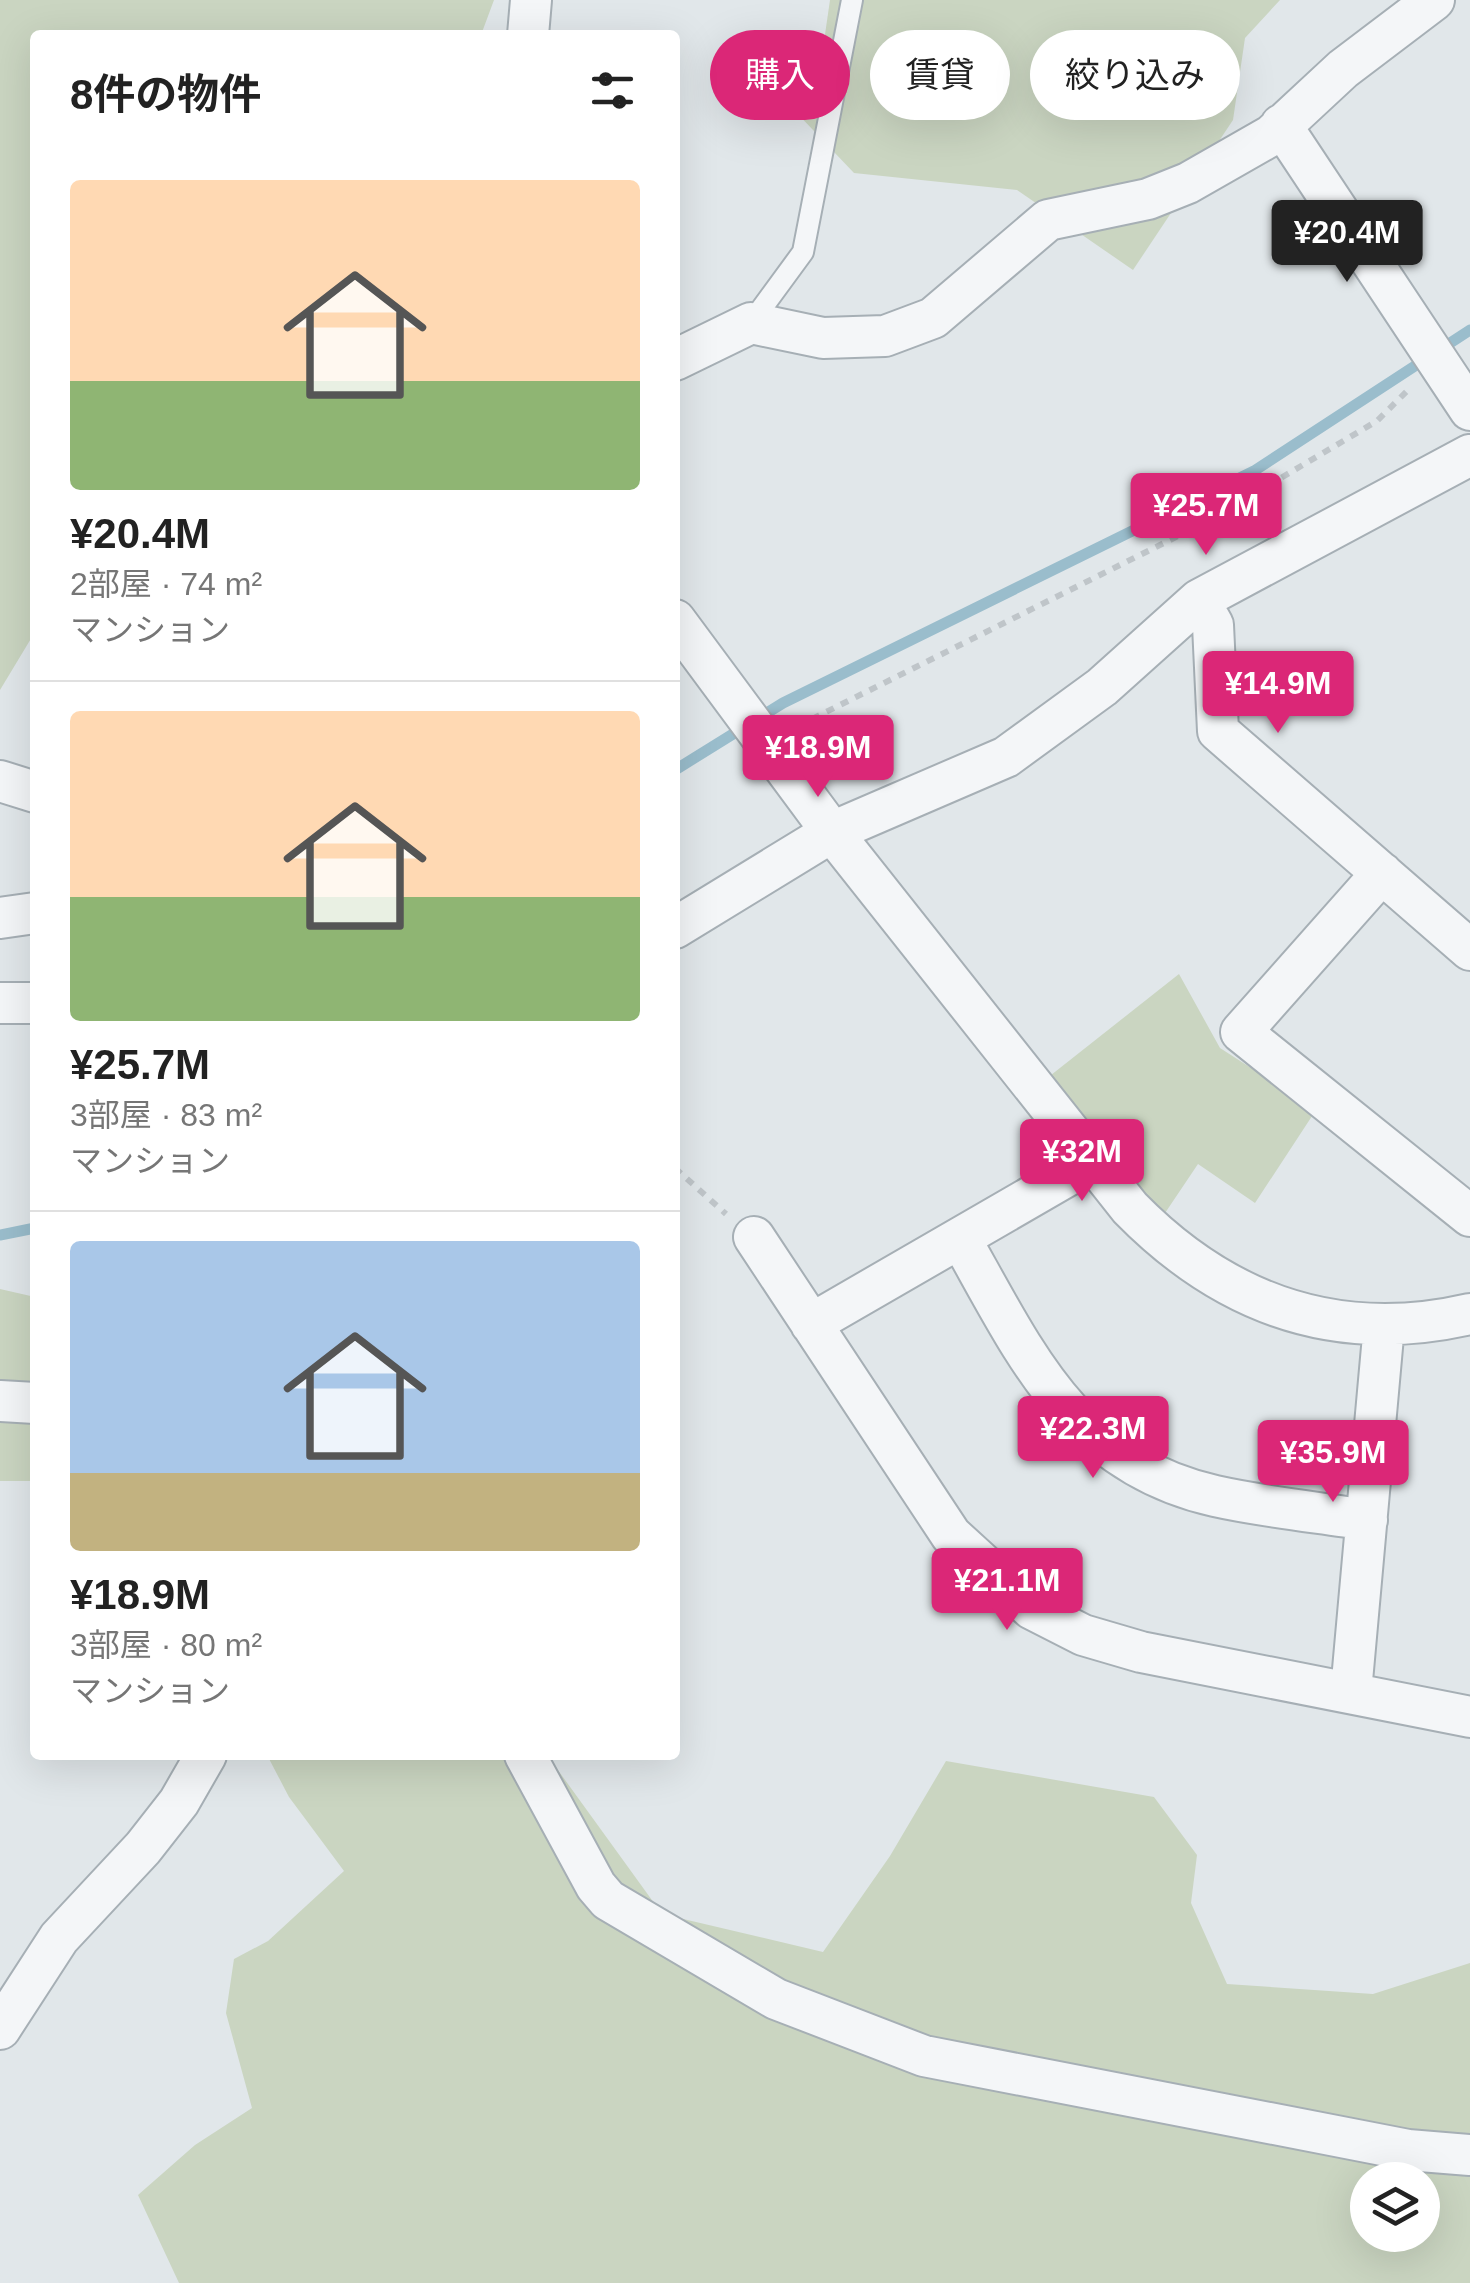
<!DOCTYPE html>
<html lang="ja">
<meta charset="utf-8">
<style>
:root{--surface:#fff;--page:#f6f6f6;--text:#222;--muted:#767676;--line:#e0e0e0;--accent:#db2777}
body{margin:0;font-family:Helvetica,"Noto Sans JP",sans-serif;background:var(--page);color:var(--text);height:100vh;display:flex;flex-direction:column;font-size:38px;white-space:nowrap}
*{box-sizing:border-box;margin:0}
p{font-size:32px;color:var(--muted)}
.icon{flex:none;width:55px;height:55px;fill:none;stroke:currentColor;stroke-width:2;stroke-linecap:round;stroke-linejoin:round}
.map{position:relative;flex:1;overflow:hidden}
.details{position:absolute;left:30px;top:30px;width:650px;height:1730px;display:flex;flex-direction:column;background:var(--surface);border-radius:10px;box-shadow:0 10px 40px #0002}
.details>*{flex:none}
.hud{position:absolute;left:710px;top:30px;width:610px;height:90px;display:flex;gap:20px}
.fabs{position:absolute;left:1350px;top:2162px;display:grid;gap:20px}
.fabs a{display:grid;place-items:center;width:90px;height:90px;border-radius:50%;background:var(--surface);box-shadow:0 10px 40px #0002;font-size:50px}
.price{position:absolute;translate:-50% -85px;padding:0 22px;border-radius:10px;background:var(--accent);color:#fff;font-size:32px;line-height:65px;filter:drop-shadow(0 2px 5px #0008)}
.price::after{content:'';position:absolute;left:50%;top:60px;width:30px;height:22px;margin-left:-15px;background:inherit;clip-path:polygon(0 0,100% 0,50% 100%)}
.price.active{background:#222;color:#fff}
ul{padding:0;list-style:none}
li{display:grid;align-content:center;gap:20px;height:530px;padding:0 40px}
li+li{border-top:2px solid var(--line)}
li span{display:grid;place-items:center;height:310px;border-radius:10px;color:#555}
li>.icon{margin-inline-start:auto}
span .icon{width:180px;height:180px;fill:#fffc;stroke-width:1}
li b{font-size:42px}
h2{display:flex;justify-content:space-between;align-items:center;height:120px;padding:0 40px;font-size:42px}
.chip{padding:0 35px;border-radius:45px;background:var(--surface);box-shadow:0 10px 40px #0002;font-size:35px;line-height:90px}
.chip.active{background:var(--accent);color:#fff}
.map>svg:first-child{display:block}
</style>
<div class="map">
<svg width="1470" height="2283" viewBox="0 0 1470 2283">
<rect width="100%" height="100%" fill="#e1e7ea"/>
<path fill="#cad5c1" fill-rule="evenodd" d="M0,0H494L481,35H35V632L0,690Z
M830,0H1280L1245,38L1233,120L1133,270L1017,190L854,173L793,109L821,62Z
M1179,974L1220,1048L1316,1110L1255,1203L1198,1164L1161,1219L1046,1079Z
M0,1289L35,1297V1481H0Z
M267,1755H547L662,1914L823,1952L890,1856L946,1761L1154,1797L1197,1855L1191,1903L1227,1984L1373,1994L1470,1963V2283H179L138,2195L195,2145L252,2108L226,2013L234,1959L268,1941L344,1871L289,1797ZM1368,2180H1422V2235H1368Z"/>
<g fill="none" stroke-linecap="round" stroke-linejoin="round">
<path stroke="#9abdcc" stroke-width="11" d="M675,770L783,703L1254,471L1470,330
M0,1235L35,1228"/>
<defs>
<path id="lane" d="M751,323L803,252L852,0"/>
<path id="street" d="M528,35L531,0
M1281,125L1470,410
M675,360L751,323L823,338L885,336L933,318L1048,220L1148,199L1188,183L1272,135L1343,69L1434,0
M1199,600L1213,625L1218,731L1470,950
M675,620L832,832L1130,1208C1224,1304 1336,1345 1470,1314
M0,781L35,792
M1382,873L1241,1032L1470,1216
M0,918L35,913
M675,928L832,832L1006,757L1102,687L1199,600L1470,455
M0,1003H35
M754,1237L951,1535L1032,1609L1083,1635L1141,1652L1470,1717
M960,1238C1025,1353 1073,1464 1215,1496C1264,1507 1316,1512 1367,1520
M811,1324L1093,1161
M0,1401L35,1403
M1351,1692L1384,1325
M525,1755L596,1886L608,1900L776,1999L924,2056L1408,2150L1470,2155
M0,2029L59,1938L143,1848L179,1802L206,1755"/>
</defs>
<use href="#lane" stroke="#a6afb5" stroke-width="24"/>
<use href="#street" stroke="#a6afb5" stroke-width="44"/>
<path stroke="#bfc5c9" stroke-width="6" stroke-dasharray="8 8" stroke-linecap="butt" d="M798,726L1210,520L1377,421L1411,387
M675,1168L726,1214"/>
<use href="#lane" stroke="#f4f6f8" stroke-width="20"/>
<use href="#street" stroke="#f4f6f8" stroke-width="40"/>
</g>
</svg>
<div class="fabs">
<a><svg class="icon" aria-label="layers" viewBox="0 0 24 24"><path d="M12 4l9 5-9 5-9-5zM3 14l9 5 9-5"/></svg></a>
</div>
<b class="price active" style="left:1347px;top:285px">¥20.4M</b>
<b class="price" style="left:1206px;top:558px">¥25.7M</b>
<b class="price" style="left:1278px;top:736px">¥14.9M</b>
<b class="price" style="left:818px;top:800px">¥18.9M</b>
<b class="price" style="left:1082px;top:1204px">¥32M</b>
<b class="price" style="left:1093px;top:1481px">¥22.3M</b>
<b class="price" style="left:1333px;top:1505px">¥35.9M</b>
<b class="price" style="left:1007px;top:1633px">¥21.1M</b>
<div class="hud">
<a class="chip active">購入</a>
<a class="chip">賃貸</a>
<a class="chip">絞り込み</a>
</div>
<section class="details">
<h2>8件の物件<svg class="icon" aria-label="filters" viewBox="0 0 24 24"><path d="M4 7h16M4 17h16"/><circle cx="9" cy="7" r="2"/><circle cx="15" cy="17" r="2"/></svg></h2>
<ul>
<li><span style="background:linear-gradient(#ffd9b3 65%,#8fb573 0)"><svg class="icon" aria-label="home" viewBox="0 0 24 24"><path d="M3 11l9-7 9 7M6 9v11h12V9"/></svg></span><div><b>¥20.4M</b><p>2部屋 · 74 m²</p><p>マンション</p></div></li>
<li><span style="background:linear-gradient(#ffd9b3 60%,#8fb573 0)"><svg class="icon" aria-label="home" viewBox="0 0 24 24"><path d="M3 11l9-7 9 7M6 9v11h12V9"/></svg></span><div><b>¥25.7M</b><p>3部屋 · 83 m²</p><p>マンション</p></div></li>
<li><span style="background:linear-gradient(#a9c7e8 75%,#c2b280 0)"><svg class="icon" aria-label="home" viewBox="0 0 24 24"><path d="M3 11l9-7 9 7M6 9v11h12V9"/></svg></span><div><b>¥18.9M</b><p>3部屋 · 80 m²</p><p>マンション</p></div></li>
</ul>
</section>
</div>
